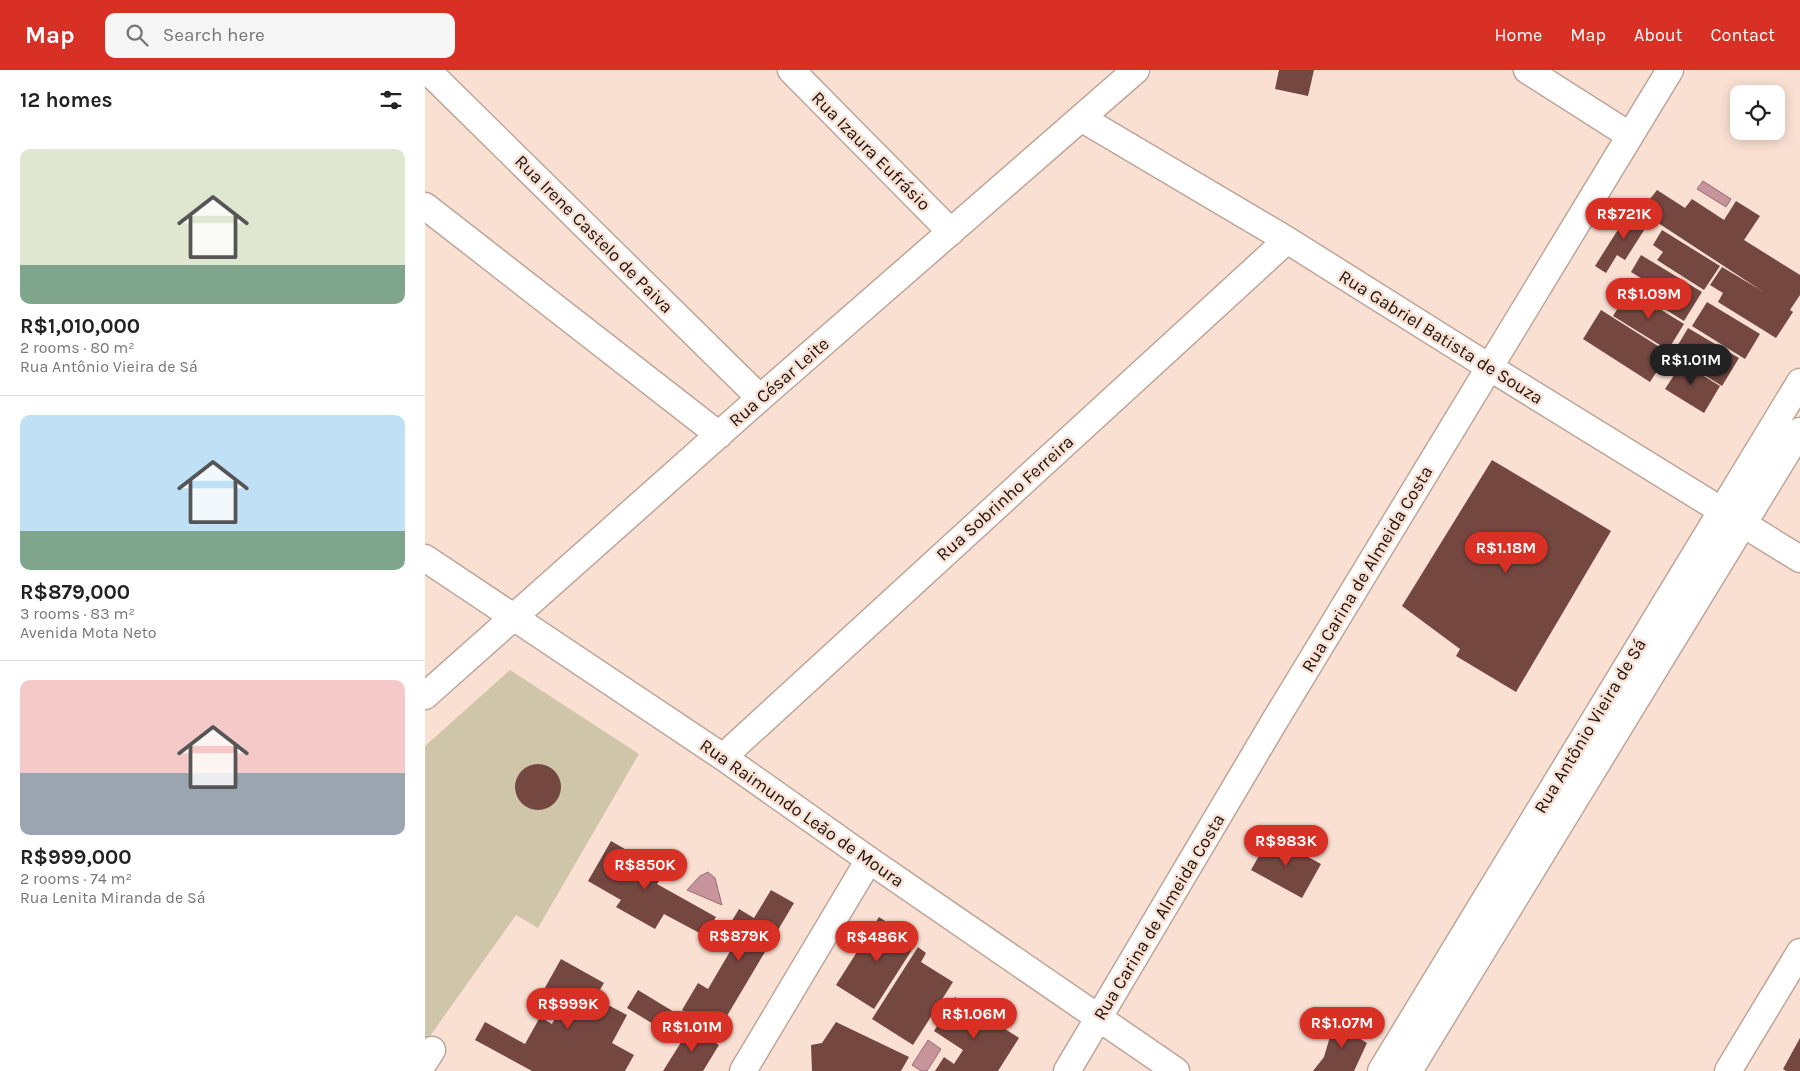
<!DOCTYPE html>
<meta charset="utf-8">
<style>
:root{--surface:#fff;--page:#f6f6f6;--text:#222;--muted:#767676;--line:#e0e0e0;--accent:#d93025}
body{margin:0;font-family:Karla,sans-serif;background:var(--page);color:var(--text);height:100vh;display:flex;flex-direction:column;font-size:19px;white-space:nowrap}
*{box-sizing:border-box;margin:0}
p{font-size:16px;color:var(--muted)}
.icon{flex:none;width:28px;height:28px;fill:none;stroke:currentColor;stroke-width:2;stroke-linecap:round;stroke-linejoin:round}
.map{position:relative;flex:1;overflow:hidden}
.sheet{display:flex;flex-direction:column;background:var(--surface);width:425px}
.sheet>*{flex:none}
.controls{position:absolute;left:1305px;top:15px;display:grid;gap:10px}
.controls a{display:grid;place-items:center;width:55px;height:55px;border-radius:10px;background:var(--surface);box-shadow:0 2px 12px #0003;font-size:25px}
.price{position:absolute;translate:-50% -42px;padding:0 11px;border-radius:18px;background:var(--accent);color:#fff;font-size:16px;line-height:32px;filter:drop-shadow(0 1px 2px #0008)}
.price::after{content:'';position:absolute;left:50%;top:30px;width:15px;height:11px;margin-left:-8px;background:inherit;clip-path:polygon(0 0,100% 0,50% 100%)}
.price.current{background:#222;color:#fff}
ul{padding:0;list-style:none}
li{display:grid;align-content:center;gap:10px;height:265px;padding:0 20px}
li+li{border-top:1px solid var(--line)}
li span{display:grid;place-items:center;height:155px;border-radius:10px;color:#555}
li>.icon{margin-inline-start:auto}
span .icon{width:90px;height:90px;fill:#fffc;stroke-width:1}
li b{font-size:21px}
h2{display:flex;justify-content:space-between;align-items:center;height:60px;padding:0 20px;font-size:21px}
header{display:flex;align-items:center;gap:30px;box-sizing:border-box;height:70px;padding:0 25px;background:var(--accent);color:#fff}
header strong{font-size:24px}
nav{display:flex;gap:28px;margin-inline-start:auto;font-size:18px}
.search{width:350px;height:45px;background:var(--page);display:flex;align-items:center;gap:12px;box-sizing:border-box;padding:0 18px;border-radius:10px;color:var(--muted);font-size:19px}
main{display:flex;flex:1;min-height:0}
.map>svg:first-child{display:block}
</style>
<header>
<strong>Map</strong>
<div class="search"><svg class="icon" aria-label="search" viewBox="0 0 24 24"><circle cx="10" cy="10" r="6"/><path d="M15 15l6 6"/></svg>Search here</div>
<nav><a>Home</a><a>Map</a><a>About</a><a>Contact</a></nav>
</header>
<main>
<section class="sheet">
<h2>12 homes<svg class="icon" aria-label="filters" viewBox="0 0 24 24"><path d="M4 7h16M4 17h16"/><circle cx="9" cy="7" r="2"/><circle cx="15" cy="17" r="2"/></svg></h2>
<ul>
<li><span style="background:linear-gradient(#dfe7d0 75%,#7fa58c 0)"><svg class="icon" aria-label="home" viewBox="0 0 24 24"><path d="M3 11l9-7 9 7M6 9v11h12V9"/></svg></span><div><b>R$1,010,000</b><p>2 rooms · 80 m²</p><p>Rua Antônio Vieira de Sá</p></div></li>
<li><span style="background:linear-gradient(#bfe0f5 75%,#7fa58c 0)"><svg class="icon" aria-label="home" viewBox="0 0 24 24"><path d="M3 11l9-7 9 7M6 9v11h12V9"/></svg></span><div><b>R$879,000</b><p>3 rooms · 83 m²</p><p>Avenida Mota Neto</p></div></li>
<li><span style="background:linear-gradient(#f6c9c9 60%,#9aa5b1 0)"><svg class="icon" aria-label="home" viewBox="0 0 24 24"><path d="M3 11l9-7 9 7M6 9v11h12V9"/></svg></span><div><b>R$999,000</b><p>2 rooms · 74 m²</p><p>Rua Lenita Miranda de Sá</p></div></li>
</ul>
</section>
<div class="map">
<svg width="1375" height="1001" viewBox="0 0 1375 1001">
<rect width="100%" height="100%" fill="#f9e0d2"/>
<path fill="#cfc5a8" d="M85,600L214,684L113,858L91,845L0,973V676Z"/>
<path fill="#c7949c" stroke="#946e72" d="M1278,111L1306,129L1301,137L1272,119Z
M283,802L290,808L297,835L262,820L275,806Z
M503,970L516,979L502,1001H496L487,995Z"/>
<path fill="#744741" d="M854,0H889L883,26L850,19Z
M1232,120L1260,138L1267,129L1299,150L1311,131L1335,146L1319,170L1375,205V225L1365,240L1368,242L1351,268L1293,232L1298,223L1285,215L1297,197L1337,221L1224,147L1232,134L1225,129Z
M1206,139L1225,151L1200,190L1192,185L1181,203L1170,196Z
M1237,160L1295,196L1279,220L1232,190L1238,182L1228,175Z
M1216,185L1277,222L1259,251L1212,222L1219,210L1206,202Z
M1204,220L1259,254L1243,280L1188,246Z
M1282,232L1335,264L1320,289L1267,256Z
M1176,240L1244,283L1225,312L1158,269Z
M1263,258L1314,288L1297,316L1247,285Z
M1248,287L1295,316L1279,343L1240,319L1251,302L1242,296Z
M1067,390L1186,461L1091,622L1031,586L1035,579L977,536Z
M90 717a23 23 0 1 1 46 0a23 23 0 1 1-46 0Z
M845,766L896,794L877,828L826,800Z
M186,771L240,802L232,814L291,847L280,866L239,844L230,859L191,837L196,830L163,811Z
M346,820L369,833L293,961L257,940L273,913L283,919L317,861L305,854L314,839L329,848Z
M454,847L492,872L449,939L411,915Z
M493,877L501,883L496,892L528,912L488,975L447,949Z
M136,889L179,913L170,928L202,945L187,973L209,985L200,1001H107L50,970L60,952L100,974L115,947L127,954L138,934L117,923Z
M213,920L254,945L243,963L202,938Z
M530,927L594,968L573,1001H510L519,987L529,994L538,980L509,961Z
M912,943L922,947L918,958L942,973L929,1001H888L899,987Z
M411,952L484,987L476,1001H387L386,975L397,973Z
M265,958L294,975L278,1001H238Z
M1375,968V1001H1361L1358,999Z"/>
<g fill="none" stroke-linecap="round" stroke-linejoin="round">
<defs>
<path id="minor" d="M2,0L335,328
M366,0L526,162
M1102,0L1204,65
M656,48L862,170L1064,297L1375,489
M0,136L294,365
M0,488L298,687L444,790L751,1001
M0,626L335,328L711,0
M298,687L862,170
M0,991L7,980
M318,1001L444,790
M642,1001L849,652L1245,0
M956,1001L1375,312
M984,1001L1375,361
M1303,1001L1375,882"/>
</defs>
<use href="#minor" stroke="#bda699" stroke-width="29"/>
<use href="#minor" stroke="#fff" stroke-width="26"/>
</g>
<g text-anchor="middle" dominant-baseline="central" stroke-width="5" stroke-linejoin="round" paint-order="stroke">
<g font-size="18" fill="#1d1410" stroke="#f9e0d2">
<text transform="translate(446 81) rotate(45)">Rua Izaura Eufrásio</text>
<text transform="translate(169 164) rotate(45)">Rua Irene Castelo de Paiva</text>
<text transform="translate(1016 267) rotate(32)">Rua Gabriel Batista de Souza</text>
<text transform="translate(354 312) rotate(-41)">Rua César Leite</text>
<text transform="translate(580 428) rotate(-42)">Rua Sobrinho Ferreira</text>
<text transform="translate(942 499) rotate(-59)">Rua Carina de Almeida Costa</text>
<text transform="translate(1165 656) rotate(-59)">Rua Antônio Vieira de Sá</text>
<text transform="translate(377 743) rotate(35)">Rua Raimundo Leão de Moura</text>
<text transform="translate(734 847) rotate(-59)">Rua Carina de Almeida Costa</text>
</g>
</g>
</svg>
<div class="controls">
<a><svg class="icon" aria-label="locate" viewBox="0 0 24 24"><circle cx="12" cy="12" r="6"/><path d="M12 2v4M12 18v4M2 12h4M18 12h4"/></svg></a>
</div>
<b class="price" style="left:1199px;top:170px">R$721K</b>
<b class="price" style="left:1224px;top:250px">R$1.09M</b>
<b class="price current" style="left:1266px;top:316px">R$1.01M</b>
<b class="price" style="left:1081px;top:504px">R$1.18M</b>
<b class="price" style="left:861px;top:797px">R$983K</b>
<b class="price" style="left:220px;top:821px">R$850K</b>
<b class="price" style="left:314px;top:892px">R$879K</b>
<b class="price" style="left:452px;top:893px">R$486K</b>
<b class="price" style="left:143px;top:960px">R$999K</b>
<b class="price" style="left:549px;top:970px">R$1.06M</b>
<b class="price" style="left:917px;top:979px">R$1.07M</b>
<b class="price" style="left:267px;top:983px">R$1.01M</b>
</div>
</main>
